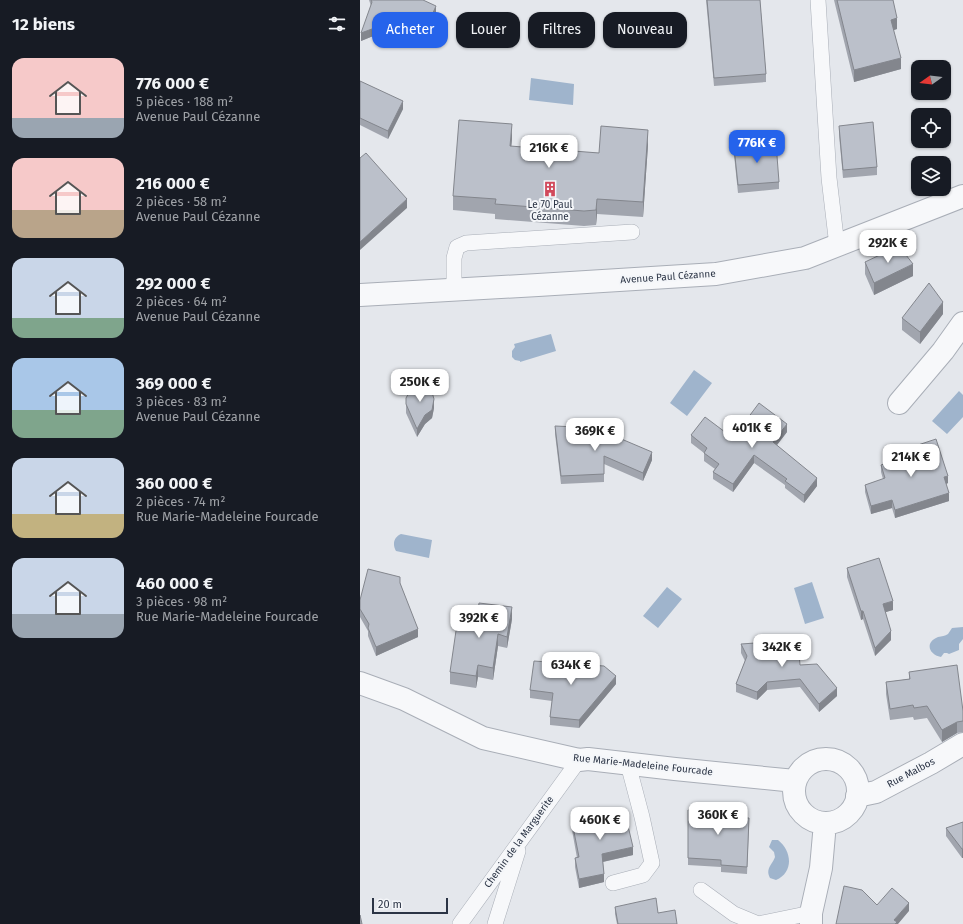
<!DOCTYPE html>
<html lang="fr">
<meta charset="utf-8">
<style>
:root{--surface:#171b24;--page:#20242c;--text:#f1f3f6;--muted:#9ea1a6;--accent:#2563eb}
body{margin:0;font-family:"Fira Sans",sans-serif;background:var(--page);color:var(--text);height:100vh;display:flex;flex-direction:column;font-size:15px;white-space:nowrap}
*{box-sizing:border-box;margin:0}
p{font-size:13px;color:var(--muted)}
.icon{flex:none;width:22px;height:22px;fill:none;stroke:currentColor;stroke-width:2;stroke-linecap:round;stroke-linejoin:round}
.map{position:relative;flex:1;overflow:hidden}
.sheet{display:flex;flex-direction:column;background:var(--surface);width:360px}
.sheet>*{flex:none}
.guide{position:absolute;left:12px;top:12px;width:380px;height:36px;display:flex;gap:8px}
.needle{width:26px;rotate:256deg}
.buttons{position:absolute;left:551px;top:60px;display:grid;gap:8px}
.buttons a{display:grid;place-items:center;width:40px;height:40px;border-radius:8px;background:var(--surface);box-shadow:0 1px 3px #0004;font-size:20px}
.scale{position:absolute;left:12px;bottom:10px;width:76px;box-sizing:border-box;padding-left:4px;border:2px solid #2b3445;border-top:0;font-size:11px;line-height:14px;white-space:nowrap;color:#2b3445;-webkit-text-stroke:3px #f4f6f9;paint-order:stroke}
.price{position:absolute;translate:-50% -34px;padding:0 9px;border-radius:8px;background:#fff;color:#222;font-size:13px;line-height:26px;filter:drop-shadow(0 1px 2px #0008)}
.price::after{content:'';position:absolute;left:50%;top:24px;width:12px;height:9px;margin-left:-6px;background:inherit;clip-path:polygon(0 0,100% 0,50% 100%)}
.price.on{background:var(--accent);color:#fff}
ul{padding:0;list-style:none}
li{display:flex;align-items:center;gap:12px;height:100px;padding:0 12px}
li span{display:grid;place-items:center;flex:none;width:112px;height:80px;border-radius:12px;color:#555}
li>.icon{margin-inline-start:auto}
span .icon{width:48px;height:48px;fill:#fffc;stroke-width:1}
li b{font-size:17px}
h2{display:flex;justify-content:space-between;align-items:center;height:48px;padding:0 12px;font-size:17px}
.pill{padding:0 14px;border-radius:12px;background:var(--surface);box-shadow:0 1px 3px #0004;font-size:14px;line-height:36px}
.pill.on{background:var(--accent);color:#fff}
main{display:flex;flex:1;min-height:0}
.map>svg:first-child{display:block}
</style>
<main>
<section class="sheet">
<h2>12 biens<svg class="icon" aria-label="filters" viewBox="0 0 24 24"><path d="M4 7h16M4 17h16"/><circle cx="9" cy="7" r="2"/><circle cx="15" cy="17" r="2"/></svg></h2>
<ul>
<li><span style="background:linear-gradient(#f6c9c9 75%,#9aa5b1 0)"><svg class="icon" aria-label="home" viewBox="0 0 24 24"><path d="M3 11l9-7 9 7M6 9v11h12V9"/></svg></span><div><b>776 000 €</b><p>5 pièces · 188 m²</p><p>Avenue Paul Cézanne</p></div></li>
<li><span style="background:linear-gradient(#f6c9c9 65%,#b9a48a 0)"><svg class="icon" aria-label="home" viewBox="0 0 24 24"><path d="M3 11l9-7 9 7M6 9v11h12V9"/></svg></span><div><b>216 000 €</b><p>2 pièces · 58 m²</p><p>Avenue Paul Cézanne</p></div></li>
<li><span style="background:linear-gradient(#c9d6e8 75%,#7fa58c 0)"><svg class="icon" aria-label="home" viewBox="0 0 24 24"><path d="M3 11l9-7 9 7M6 9v11h12V9"/></svg></span><div><b>292 000 €</b><p>2 pièces · 64 m²</p><p>Avenue Paul Cézanne</p></div></li>
<li><span style="background:linear-gradient(#a9c7e8 65%,#7fa58c 0)"><svg class="icon" aria-label="home" viewBox="0 0 24 24"><path d="M3 11l9-7 9 7M6 9v11h12V9"/></svg></span><div><b>369 000 €</b><p>3 pièces · 83 m²</p><p>Avenue Paul Cézanne</p></div></li>
<li><span style="background:linear-gradient(#c9d6e8 70%,#c2b280 0)"><svg class="icon" aria-label="home" viewBox="0 0 24 24"><path d="M3 11l9-7 9 7M6 9v11h12V9"/></svg></span><div><b>360 000 €</b><p>2 pièces · 74 m²</p><p>Rue Marie-Madeleine Fourcade</p></div></li>
<li><span style="background:linear-gradient(#c9d6e8 70%,#9aa5b1 0)"><svg class="icon" aria-label="home" viewBox="0 0 24 24"><path d="M3 11l9-7 9 7M6 9v11h12V9"/></svg></span><div><b>460 000 €</b><p>3 pièces · 98 m²</p><p>Rue Marie-Madeleine Fourcade</p></div></li>
</ul>
</section>
<div class="map">
<svg width="603" height="924" viewBox="0 0 603 924">
<rect width="100%" height="100%" fill="#e4e7ec"/>
<path fill="#9fb4cc" d="M171,78L214,84L213,105L169,100Z
M191,334L196,351L160,362V361L155,360L152,357V351L155,347L154,344Z
M334,370L352,383L327,416L310,403Z
M599,391L603,395V417L587,434L572,421Z
M41,534L72,540L69,558L36,551C32,544 34,537 41,534Z
M452,582L464,618L445,624L434,588Z
M307,587L322,599L298,628L283,616Z
M603,627V639L599,644V650L589,654L587,653H584L581,657C568,654 565,642 578,637C582,636 585,636 588,634L592,628Z
M412,840H418C432,851 434,872 416,880L410,878C405,869 412,865 415,857L414,852L409,847Z"/>
<g fill="none" stroke-linecap="round" stroke-linejoin="round">
<defs>
<path id="service" d="M458,0L469,178L477,246
M94,290V258L97,247L106,243L272,232
M253,883L283,875L292,863L282,817L268,764
M341,890L374,914L398,924L451,913
M100,924L219,760
M135,924L158,851"/>
<path id="minor" d="M0,295L178,285L356,274L445,258L603,196
M539,403L583,351L603,323
M0,683L44,699L123,738L219,760L228,759L315,769L435,781
M434 791a32 32 0 1 1 64 0a32 32 0 1 1-64 0Z
M497,796L516,792L571,763L603,744
M451,924V913L461,868L465,823"/>
</defs>
<use href="#service" stroke="#a9aeb7" stroke-width="16"/>
<use href="#minor" stroke="#a9aeb7" stroke-width="24"/>
<use href="#service" stroke="#f7f8fa" stroke-width="15"/>
<use href="#minor" stroke="#f7f8fa" stroke-width="22"/>
</g>
<path fill="#a1a5ae" d="M9,0H63L76,13L63,42L37,31L34,37L23,32L1,41L11,6Z
M346,0H400L406,74V82L354,86Z
M474,0H533L537,29L533,30L541,69L494,82Z
M0,81L43,109L28,139L0,125Z
M479,126L517,167V175L483,178L479,135Z
M152,139L151,147L239,153L288,145L283,217L237,214L236,225L224,226L135,219V214L93,210V196Z
M374,147L419,182V189L378,193L374,155Z
M505,262L553,276L514,295L505,274Z
M583,314L560,344L542,330V318Z
M46,404L74,408L72,418L65,424L57,437L46,413Z
M195,426L241,438L292,460L283,481L244,464V482L201,484L195,434Z
M427,432L417,445L457,486L444,503L425,488V485L394,463L373,492L353,479V472L355,469L344,461V453L331,443V435L373,438Z
M549,448L588,483L586,484L589,501L535,518L532,508L511,514L505,492V485L523,479L521,472V465L549,456Z
M487,568L533,610L525,612L531,640L515,656L503,619L501,620L487,577Z
M40,583L58,637L16,656L8,636V631L0,617V600Z
M152,619L147,648L138,646L133,680L118,677L116,688L90,684V672L117,620Z
M381,644L440,665L477,696L459,712L440,687L407,690L397,700L376,692V684L385,661L381,653Z
M549,672L603,711V732L597,733L582,742L567,718L554,720L553,717L530,720L526,694V682L549,679Z
M256,684L219,728L190,725V717L192,701L170,698V690Z
M328,810L378,818L389,826L387,874L361,872V867L328,865Z
M212,822L273,855L243,862L244,882L219,888L215,867V858H217L212,830Z
M603,822V858H602L586,836V828Z
M255,907L298,913L317,924H257L255,914Z"/>
<path fill="#83868d" d="M76,6V13L63,42V35Z
M537,18V29L531,31V20Z
M37,23V31L34,37V30Z
M23,25V32L1,41V33Z
M541,58V69L494,82V70Z
M43,101V109L28,139V131Z
M152,124V139L150,161V146Z
M288,130V145L283,217V202Z
M47,199V208L0,250V242Z
M237,199V214L236,225V210Z
M553,264V276L514,295V283Z
M583,302V314L560,344V332Z
M74,399V408L72,418L65,424L57,437V429Z
M427,424V432L413,450V442Z
M292,452V460L283,481V473Z
M394,455V463L373,492V484Z
M588,476V483L584,485V477Z
M457,478V486L444,503V495Z
M589,493V501L535,518V510Z
M532,500V508L511,514V506Z
M533,601V610L523,613V604Z
M152,607V619L147,648V637Z
M501,611H503V619L501,620Z
M58,629V637L16,656V647Z
M531,631V640L515,656V648Z
M138,634V646L133,680V668Z
M118,665V677L116,688V676Z
M256,676V684L219,728V720Z
M407,682V690L397,700V692Z
M477,688V696L459,712V704Z
M597,722V733L582,742V730Z
M273,847V855L242,862V854Z
M602,849H603V858H602Z
M244,874V882L219,888V879Z
M549,903V911L538,924H534V920Z"/>
<path fill="#bbc0ca" stroke="#83868d" d="M11,0H63L76,6L63,35L37,23L34,30L23,25L1,33L12,2Z
M347,0H400L406,74L354,78Z
M477,0H533L537,18L531,20L541,58L494,70Z
M0,81L43,101L28,131L0,118Z
M99,120L152,124L150,146L239,153L241,126L288,130L283,202L237,199L236,210L224,211L135,204L136,199L93,196Z
M513,122L517,167L483,170L479,126Z
M416,143L419,182L378,185L374,147Z
M6,153L47,199L0,242V158Z
M539,246L553,264L514,283L505,262Z
M569,283L583,302L560,332L542,318Z
M69,382L74,399L72,410L65,415L57,429L46,404V398L50,391Z
M399,403L427,424L413,442L457,478L444,495L425,481L427,479L394,455L373,484L353,472L359,464L344,453L347,448L331,435L345,417L373,438Z
M195,426L238,428L241,438H259L292,452L283,473L244,456V474L201,476Z
M576,439L588,476L584,477L589,493L535,510L532,500L511,506L505,485L525,478L521,465L551,455L549,448Z
M519,558L533,601L523,604L531,631L515,648L503,611H501L487,568Z
M8,569L40,577V583L58,629L16,647L8,628L9,624L0,609V600Z
M119,603L152,607L147,637L138,634L133,668L118,665L116,676L90,672L98,617L117,620Z
M438,640L440,665L457,664L477,688L459,704L440,679L407,682L397,692L376,684L387,656L381,644Z
M174,661L244,666L256,676L219,720L190,717L193,693L170,690Z
M597,665L603,711V721L597,722L582,730L567,706L554,708L553,705L530,709L526,682L550,679L549,672Z
M339,806L378,808L377,818H389L387,867L361,865V860L328,858V810L339,811Z
M264,809L273,847L242,854L244,874L219,879L215,858L219,857L212,822L228,819V816Z
M603,822V849H602L586,828Z
M484,886L502,890L517,905L532,888L549,903L534,920L537,922L535,924H476Z
M296,898L298,913L315,910L317,924H258L255,907Z
M0,915L2,924H0Z"/>
<defs>
<symbol id="building-bare" viewBox="-9 -9 18 18"><path d="M-4-6H4V6H1V3H-1V6H-4ZM-2.5-4.3h1.7v1.8h-1.7ZM.8-4.3h1.7v1.8H.8ZM-2.5-1h1.7V.8h-1.7ZM.8-1h1.7V.8H.8Z" fill="#d1495b" stroke="#f4f6f9" stroke-width="2.5" paint-order="stroke"/></symbol>
</defs>
<g fill-rule="evenodd">
<use href="#building-bare" x="179" y="178" width="22" height="22"/>
</g>
<g text-anchor="middle" dominant-baseline="central" stroke-width="4" stroke-linejoin="round" paint-order="stroke">
<g font-size="10" fill="#2b3445" stroke="#f4f6f9">
<text x="190" y="205">Le 70 Paul<tspan x="190" dy="12">Cézanne</tspan></text>
</g>
<g font-size="10" fill="#2b3445" stroke="#f4f6f9">
<text transform="translate(308 277) rotate(-4)">Avenue Paul Cézanne</text>
<text transform="translate(283 765) rotate(6)">Rue Marie-Madeleine Fourcade</text>
<text transform="translate(551 773) rotate(-28)">Rue Malbos</text>
<text transform="translate(159 842) rotate(-54)">Chemin de la Marguerite</text>
</g>
</g>
</svg>
<div class="buttons">
<a><svg class="needle" viewBox="-14 -14 28 28"><path d="M0-13l5 13h-10z" fill="#e53935"/><path d="M0 13l5-13h-10z" fill="#9ea1a6"/></svg></a>
<a><svg class="icon" aria-label="locate" viewBox="0 0 24 24"><circle cx="12" cy="12" r="6"/><path d="M12 2v4M12 18v4M2 12h4M18 12h4"/></svg></a>
<a><svg class="icon" aria-label="layers" viewBox="0 0 24 24"><path d="M12 4l9 5-9 5-9-5zM3 14l9 5 9-5"/></svg></a>
</div>
<div class="scale">20 m</div>
<b class="price on" style="left:397px;top:164px">776K €</b>
<b class="price" style="left:189px;top:169px">216K €</b>
<b class="price" style="left:528px;top:264px">292K €</b>
<b class="price" style="left:60px;top:403px">250K €</b>
<b class="price" style="left:392px;top:449px">401K €</b>
<b class="price" style="left:235px;top:452px">369K €</b>
<b class="price" style="left:551px;top:478px">214K €</b>
<b class="price" style="left:119px;top:639px">392K €</b>
<b class="price" style="left:422px;top:668px">342K €</b>
<b class="price" style="left:211px;top:686px">634K €</b>
<b class="price" style="left:358px;top:836px">360K €</b>
<b class="price" style="left:240px;top:841px">460K €</b>
<div class="guide">
<a class="pill on">Acheter</a>
<a class="pill">Louer</a>
<a class="pill">Filtres</a>
<a class="pill">Nouveau</a>
</div>
</div>
</main>
